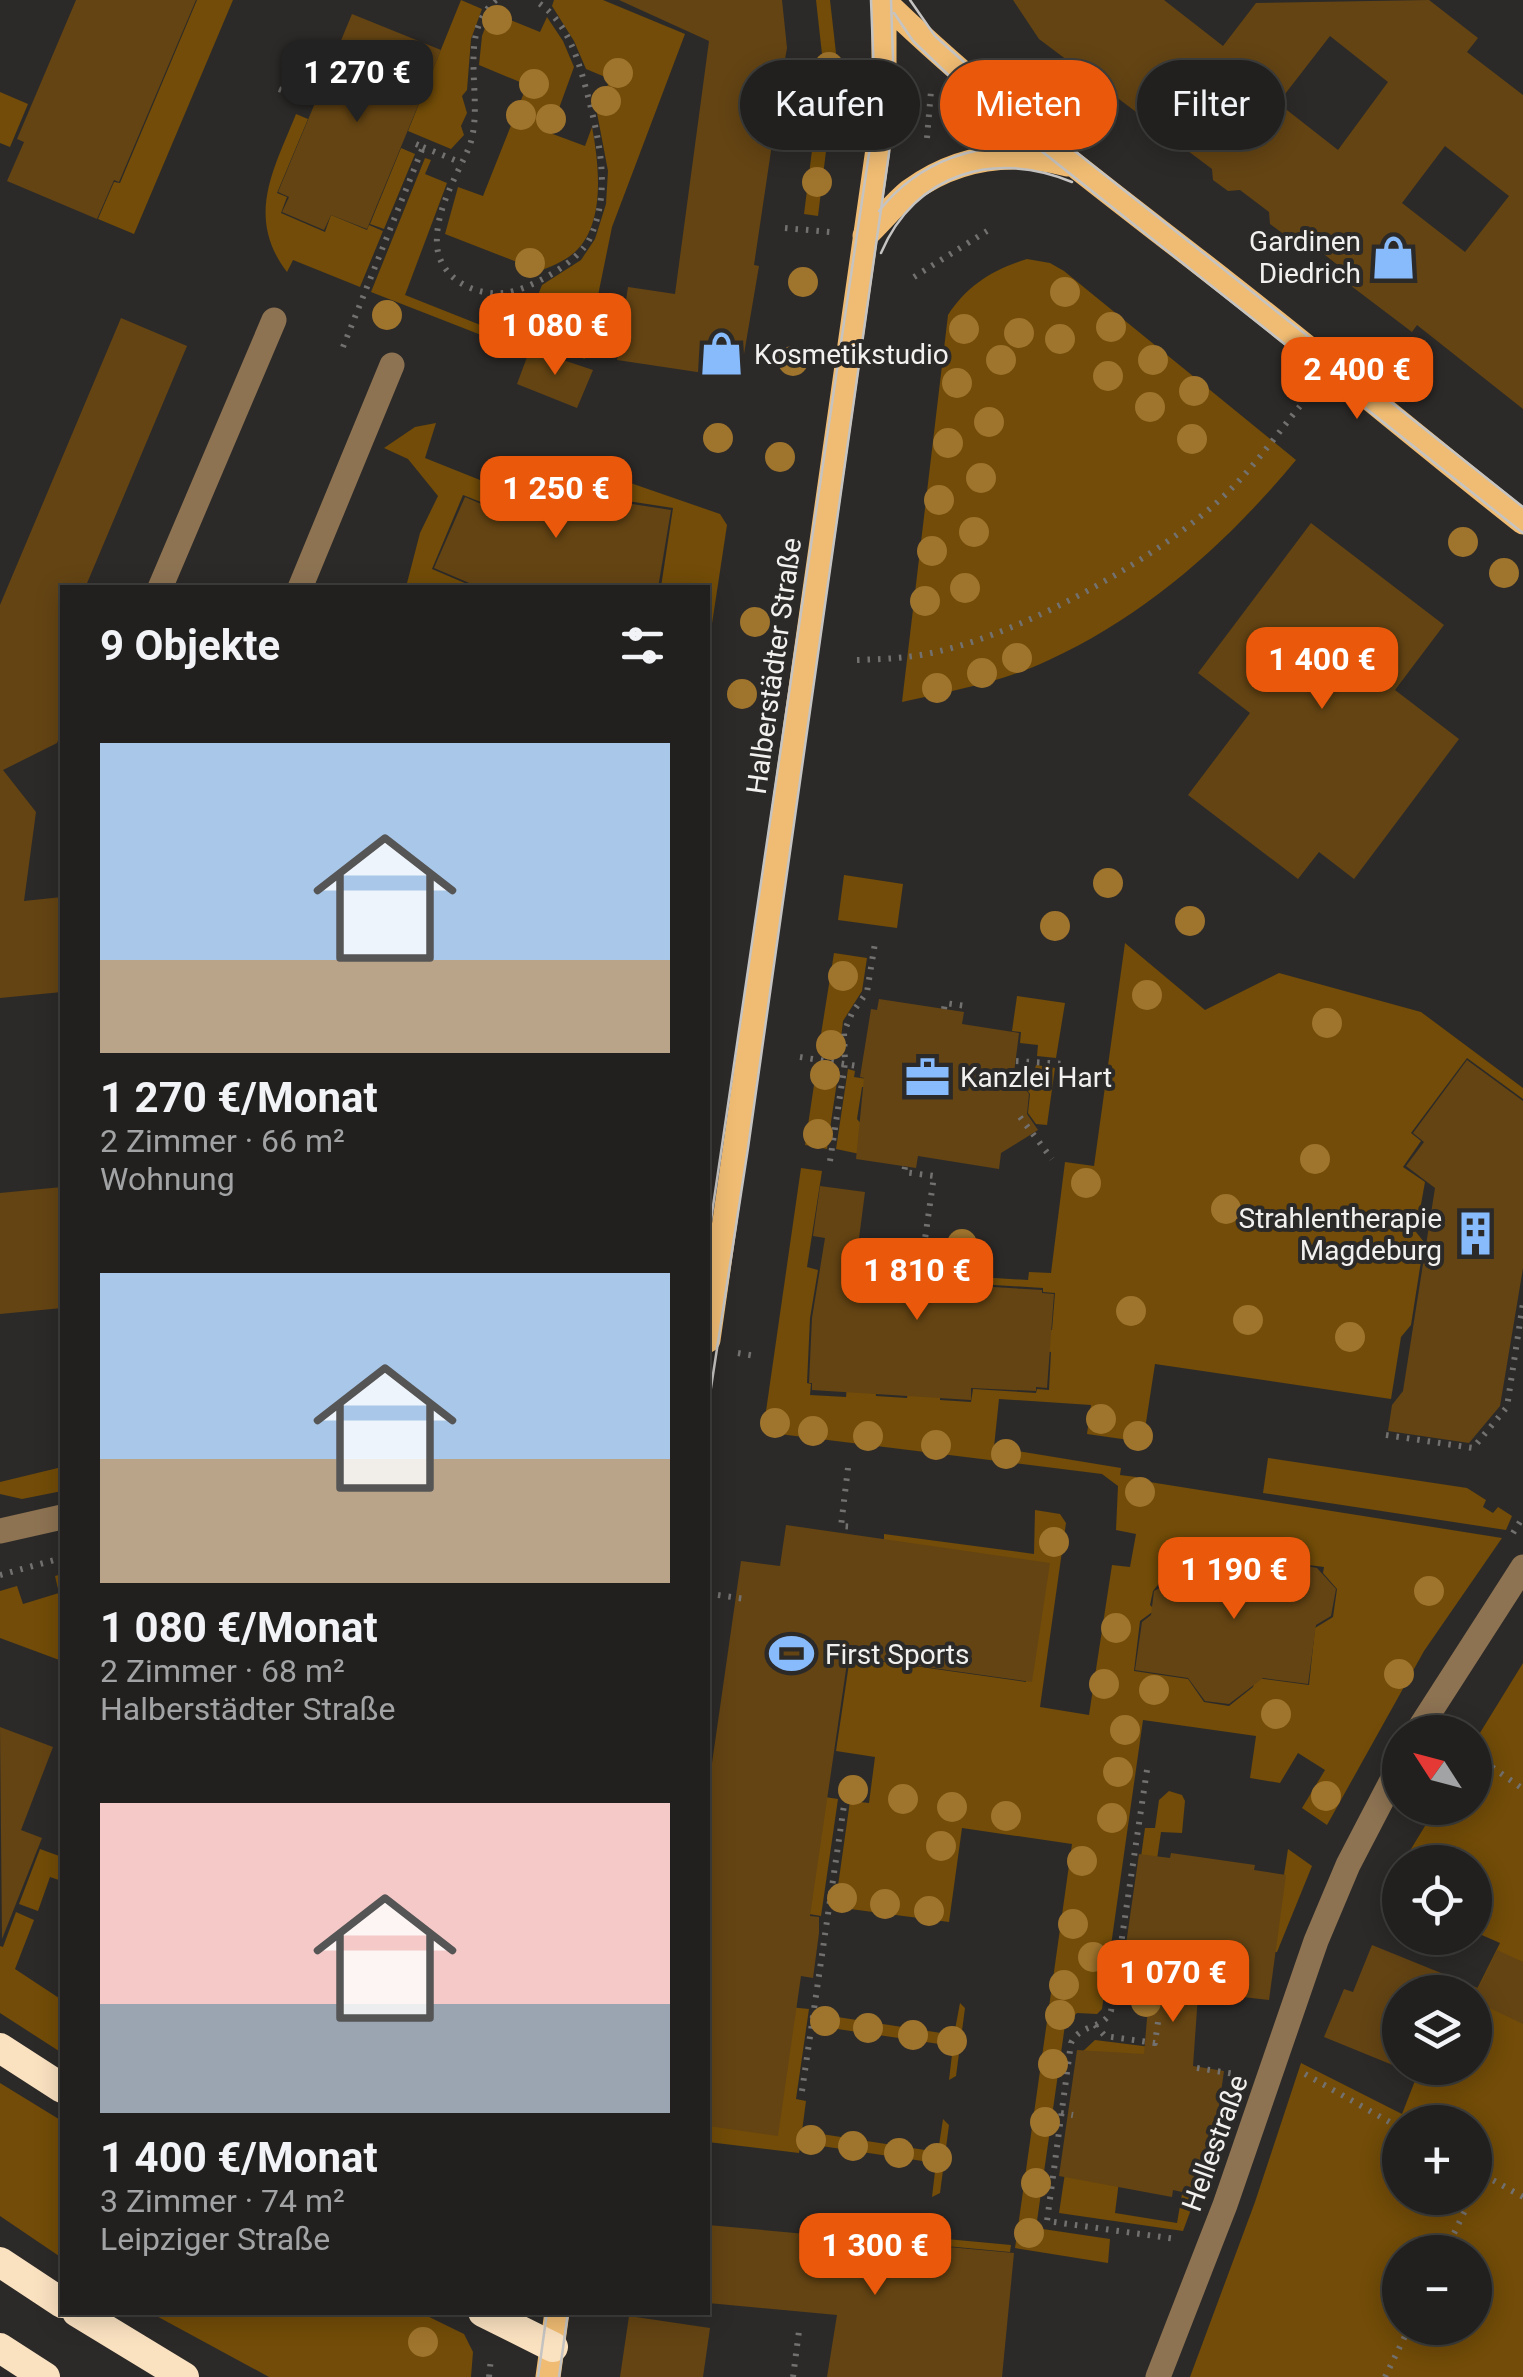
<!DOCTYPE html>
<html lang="de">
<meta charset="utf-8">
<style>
:root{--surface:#21201e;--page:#2d2d2b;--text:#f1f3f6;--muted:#a2a3a4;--line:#3e3e3c;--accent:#ea580c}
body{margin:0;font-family:Roboto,sans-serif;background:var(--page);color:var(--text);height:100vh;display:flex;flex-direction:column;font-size:38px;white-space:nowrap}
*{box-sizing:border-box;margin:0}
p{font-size:32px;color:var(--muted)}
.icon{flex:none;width:55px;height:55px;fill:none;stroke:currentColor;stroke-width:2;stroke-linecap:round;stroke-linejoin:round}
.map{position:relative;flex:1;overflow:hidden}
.sheet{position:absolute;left:60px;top:585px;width:650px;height:1730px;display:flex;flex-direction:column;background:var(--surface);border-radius:0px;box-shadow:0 5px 25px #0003,0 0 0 2px var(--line)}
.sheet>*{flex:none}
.guide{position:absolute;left:740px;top:60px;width:632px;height:90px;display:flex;gap:20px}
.needle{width:65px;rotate:306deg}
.tools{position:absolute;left:1382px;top:1715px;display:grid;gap:20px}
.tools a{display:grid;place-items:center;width:110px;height:110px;border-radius:50%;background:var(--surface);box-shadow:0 5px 25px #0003,0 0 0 2px var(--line);font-size:50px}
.price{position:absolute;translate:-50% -85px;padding:0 22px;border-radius:20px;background:var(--accent);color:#fff;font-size:32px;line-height:65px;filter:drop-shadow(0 2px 5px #0008)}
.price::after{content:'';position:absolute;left:50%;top:60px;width:30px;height:22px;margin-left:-15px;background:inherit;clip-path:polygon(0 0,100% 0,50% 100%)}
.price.active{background:#222;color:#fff}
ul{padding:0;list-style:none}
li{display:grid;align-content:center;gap:20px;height:530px;padding:0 40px}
li span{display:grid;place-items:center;height:310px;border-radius:0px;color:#555}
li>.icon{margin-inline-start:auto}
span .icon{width:180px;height:180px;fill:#fffc;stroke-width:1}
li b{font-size:42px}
h2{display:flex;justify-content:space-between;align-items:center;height:120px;padding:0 40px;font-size:42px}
.pill{padding:0 35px;border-radius:45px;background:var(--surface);box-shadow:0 5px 25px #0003,0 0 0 2px var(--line);font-size:35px;line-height:90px}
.pill.active{background:var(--accent);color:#fff}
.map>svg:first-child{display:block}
</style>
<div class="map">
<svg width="1523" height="2377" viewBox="0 0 1523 2377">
<rect width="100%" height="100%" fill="#2c2a28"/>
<path fill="#724c08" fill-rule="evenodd" d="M197,0H233L134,234L98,219L114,182L120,183Z
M461,0L482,9L471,39L467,90L462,96L467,113L461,126L464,135L451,149L408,131Z
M554,0H603L685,34L612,227L585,359L521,338L542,285L581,260L595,239L606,204L608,171L597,113L610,79L586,69L574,41L552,6Z
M816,0H830L837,62L818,216L804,214L823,63Z
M491,12L540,32L547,17L563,41L574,67L550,133L585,146L592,127C599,164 606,223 575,252C565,261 552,266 540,271L445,234L458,187L483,196L527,85L479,65L482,36Z
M0,92L28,104L10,147L0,143Z
M296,114L308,119L277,193L287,197L281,213L325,232L331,215L367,230L369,225L383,231L360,287L293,260L287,272C245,217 274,169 296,114Z
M401,148L415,154L384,229L370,224Z
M425,158L431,160L425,174L447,183L405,295L531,345L527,353L371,292Z
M1027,259L1050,263L1064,271L1296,460C1228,542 1147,615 1049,660C1003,682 952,691 902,702L948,315C967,285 994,269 1027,259Z
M436,423L425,458L515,494L509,513L463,495L432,569L474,587H406L420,533L438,496L408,459L384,448L415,427Z
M564,460L720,514L727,525L708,650V588L661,587L673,508L576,493L572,478L560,470Z
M844,875L903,884L897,928L838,920Z
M1125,943L1205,1010L1279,973L1421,1012L1523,1088V1099L1467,1058L1411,1133L1421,1141L1403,1167L1425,1182L1416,1232L1424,1242L1411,1325L1401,1337L1391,1399L1155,1364L1143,1442L1087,1434L1091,1405L999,1399L994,1447L1121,1468L1120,1475L1136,1477L1137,1480L1502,1538L1424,1651L1327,1825L1302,1808L1325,1770L1298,1753L1280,1783L1250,1778L1256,1736L1143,1720L1102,2009L1097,2014L1077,2013L1065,2025L1036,2228L1110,2239L1108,2263L1015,2248L1072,1844L962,1828L949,1922L835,1907L850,1801L869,1803L875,1757L836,1751L850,1657L1026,1682L1043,1566L884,1542V1534L1034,1554L1035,1510L1060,1514L1066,1523L1040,1707L1089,1715L1112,1565L1130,1567L1136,1534L1116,1530L1118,1486L1102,1474L763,1432L801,1168L822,1171L807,1267L818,1270L810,1318L807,1383L811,1384L810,1395L846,1397L847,1386L875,1384L876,1396L907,1398L909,1386L940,1388V1400L971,1402L973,1389L1036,1393L1037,1389L1049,1390L1051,1352L1040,1351L1041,1330H1052L1055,1293L1043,1292V1288L978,1284V1277L1028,1280L1029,1272L1051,1273L1065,1162L1094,1166ZM1171,1546L1208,1551L1209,1547L1269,1555L1270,1560L1324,1567L1323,1573L1337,1589L1333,1617L1315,1628L1309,1685L1256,1678L1253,1687L1229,1706L1204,1702L1188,1679L1134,1671L1140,1621L1155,1610L1150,1605L1153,1591L1161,1581L1166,1580Z
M834,953L867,958L862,991L843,1021L839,1056L818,1053Z
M1017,996L1065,1003L1056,1058L1037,1056L1038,1045L1020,1043L1021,1032L1012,1031Z
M817,1065L839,1068L827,1149L805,1145Z
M1036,1065L1055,1068L1047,1125L1036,1124L1028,1113L1030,1094L1019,1079L1014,1078L1015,1071L1034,1073Z
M848,1069L855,1071L854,1077L867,1079L866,1087H862L857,1119L893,1161L836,1149Z
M1268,1458L1467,1488L1486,1500L1483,1507L1493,1513L1498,1507L1512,1516L1506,1530L1263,1493Z
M62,1467V1491L22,1499L0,1494V1482Z
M62,1574V1661L0,1638V1591L17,1586L23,1604L59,1593L55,1576Z
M1523,1663V2377H1190L1255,2202L1301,2063L1402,2114L1420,2068H1475V1993L1500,1943L1475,1932V1862H1403L1436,1808H1475V1741ZM1400,2122H1475V2198H1400ZM1400,2252H1475V2328H1400Z
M1169,1791L1182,1795L1185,1801L1182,1833L1161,1832L1157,1859L1141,1857L1145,1828H1155L1159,1800Z
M798,1793L838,1799L821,1916L803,1913Z
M40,1849L62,1857V1881L50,1877L38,1911L19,1904Z
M1288,1849L1312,1866L1277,1952H1272Z
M16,1912L34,1920L15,1969L62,2000V2053L0,2013V1946L3,1947Z
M1135,1978L1188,1987L1172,2056L1081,2053L1095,2040L1159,2048L1164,2012L1132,2008Z
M960,2003L965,2008L956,2076L949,2080L953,2046L817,2026L818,2014L954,2035Z
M789,2007L809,2009L796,2099L806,2101L802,2131L938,2152L943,2119L949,2125L940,2193L932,2197L936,2163L801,2143L799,2153L708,2142V2119L771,2128Z
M0,2083L62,2121V2258L0,2216Z
M1065,2173L1119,2181L1115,2213L1177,2223L1182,2194L1196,2196L1183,2231L1059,2213Z
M806,2226L1011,2245L1010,2252L806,2233Z
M151,2313H421L464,2334L473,2352L471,2377H269Z"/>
<path fill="#644413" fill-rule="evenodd" d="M76,0H196L119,182L114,180L97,219L7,181L24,142L17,139Z
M619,0H782L787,48L783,70L789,71L777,145L772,144L754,265L759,266L744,354H741L737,378L617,360L628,287L675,294L709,41Z
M1013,0H1164L1223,46L1256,3L1429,0L1478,38L1467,52L1523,95V409L1417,325L1412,332L1334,273L1339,266L1297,233L1285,235L1270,224L1269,212L1240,190L1228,191L1213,180L1212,169L1039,39ZM1330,36L1388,82L1338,150L1278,103ZM1445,146L1509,196L1465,252L1402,203Z
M352,14L441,50L367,229L331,215L324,230L282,212L289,197L278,192Z
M121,318L187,346L85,588H62V730L57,743L3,770L36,812L24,901L62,897V992L0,998V605Z
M530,349L593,370L577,408L517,384Z
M555,465L570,478L580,496L671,510L658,588H481L434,568L465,497L493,509Z
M1311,523L1444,625L1395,690L1459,739L1354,879L1319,852L1298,879L1188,795L1250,713L1198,673Z
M879,999L964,1012L962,1024L1019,1033L1014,1073L1029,1094L1027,1114L1038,1130L1001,1153L999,1169L918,1156L916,1168L856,1159L864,1078L860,1077L871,1009L877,1010Z
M1467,1060L1523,1101V1268L1500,1406L1469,1443L1388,1431L1392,1405L1403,1391L1435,1188L1406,1166L1424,1142L1413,1133Z
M820,1186L865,1192L855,1269L977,1275L976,1286L1042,1290V1293L1054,1294L1047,1388L1036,1387V1391L971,1388V1400L812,1390V1383H809L812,1318L825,1238L813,1236Z
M62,1187V1308L0,1314V1193Z
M786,1525L1050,1563L1032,1682L848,1656L810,1916L819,1917V1933L813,1978L801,1976L778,2136L708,2126V1791L741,1561L780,1566Z
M1172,1548L1209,1552V1548L1317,1568L1336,1589L1331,1616L1316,1625L1308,1684L1263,1678L1229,1704L1205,1701L1188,1678L1135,1670L1142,1622L1151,1615L1154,1591L1167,1584Z
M0,1727L53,1747L21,1830L42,1838L2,1939Z
M1171,1853L1255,1865L1254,1870L1286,1875L1269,2000L1234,1996V2000L1198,1995L1193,2066L1224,2071L1206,2197L1173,2190L1172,2197L1059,2176L1077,2050L1144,2054L1150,1983L1121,1979L1139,1854L1170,1858Z
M1372,1945L1478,1988L1497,1950L1523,1962V2024L1475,2001V1992H1400V2068L1324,2037L1344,1989L1353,1992Z
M708,2225L1014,2253L1002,2377H827L837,2315L708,2303Z
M629,2316L710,2328L703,2377H620Z"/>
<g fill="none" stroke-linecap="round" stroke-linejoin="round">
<path stroke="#73716f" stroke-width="6" stroke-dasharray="2.5 8" stroke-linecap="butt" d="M496,0C453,36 489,106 467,152C454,180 435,213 437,245C439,277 473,296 503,293C529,291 580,261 590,238C610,194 601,149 590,104C580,66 570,21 534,0
M279,89L308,101
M1097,137L1106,124
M927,138L931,91
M423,147L462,163
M785,228L830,232
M914,277L987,231
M343,347L423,147L411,142
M857,660C885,659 913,658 940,651C1029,630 1161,557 1226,494C1257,464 1282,427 1310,394
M944,1009L945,1003L966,1006
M800,1057L857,1066
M1016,1061L1066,1064
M1020,1117L1052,1159
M830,1161L845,1063L844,1032L852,1013L867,992L875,943
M905,1167L904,1172L934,1176L920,1274
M738,1353L755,1356
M1386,1435L1473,1448L1507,1407L1523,1303
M848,1468L841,1526L855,1527
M1513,1533L1523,1517
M0,1575L62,1558
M718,1595L745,1599
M1475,1755L1523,1789
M1147,1770L1111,2011C1103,2030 1081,2023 1071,2043L1047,2221L1176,2239
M1095,2025L1105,2036L1155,2043L1159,2015
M1197,2068L1235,2074
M1305,2074L1400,2128
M802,2091L848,1778
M1061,2113L1073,2115
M1475,2170L1523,2197
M1475,2189L1482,2174
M1445,2252L1471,2198
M489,2377L491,2358
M793,2377L799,2331
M1385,2377L1409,2328"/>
<path stroke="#8d7352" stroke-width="25" d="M160,588L274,320
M300,588L392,365
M0,1531L62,1517
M1417,1732L1523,1567
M1158,2377L1225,2205L1316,1941L1348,1865L1400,1765"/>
<path stroke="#f0bc73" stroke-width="25" d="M885,2C991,105 1110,192 1226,283C1326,361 1423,443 1523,522
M865,236C880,222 894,204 910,191C958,156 1012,150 1068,164
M708,1340L880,135L884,85V0
M548,2377L557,2312"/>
<path stroke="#fae1c0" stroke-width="30" d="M0,2048L62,2088
M0,2262L62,2303
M77,2312L184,2377
M483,2312L553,2347
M0,2348L45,2377"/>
<path stroke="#c5c4c2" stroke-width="2.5" d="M910,0L935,36L974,71L1523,507
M894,13L913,41L962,88L1523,533
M879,211C919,160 977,142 1039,148
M881,253C915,173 995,150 1072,182
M708,1240L871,140L874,76L871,0
M708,1407L748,1148L889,153L893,58L891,0
M538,2377L547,2312
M559,2377L568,2312"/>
</g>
<g fill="#9f742d">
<circle cx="497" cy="20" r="15"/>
<circle cx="829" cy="67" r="15"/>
<circle cx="618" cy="73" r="15"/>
<circle cx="534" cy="84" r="15"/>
<circle cx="606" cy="101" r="15"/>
<circle cx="825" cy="110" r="15"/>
<circle cx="521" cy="115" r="15"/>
<circle cx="551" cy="119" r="15"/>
<circle cx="817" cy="182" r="15"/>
<circle cx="530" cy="263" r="15"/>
<circle cx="803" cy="282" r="15"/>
<circle cx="1065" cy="292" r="15"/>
<circle cx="387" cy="315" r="15"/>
<circle cx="552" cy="323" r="15"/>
<circle cx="1111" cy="327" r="15"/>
<circle cx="964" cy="329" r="15"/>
<circle cx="1019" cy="333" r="15"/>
<circle cx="1060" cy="339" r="15"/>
<circle cx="1001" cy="360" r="15"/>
<circle cx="1153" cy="360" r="15"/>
<circle cx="793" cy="361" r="15"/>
<circle cx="1108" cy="376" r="15"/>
<circle cx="957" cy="383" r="15"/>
<circle cx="1194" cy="391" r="15"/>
<circle cx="1150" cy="407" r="15"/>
<circle cx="989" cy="422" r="15"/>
<circle cx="718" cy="438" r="15"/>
<circle cx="1192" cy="439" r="15"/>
<circle cx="948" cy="443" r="15"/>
<circle cx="780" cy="457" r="15"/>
<circle cx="981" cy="478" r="15"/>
<circle cx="939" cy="500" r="15"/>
<circle cx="974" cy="532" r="15"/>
<circle cx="1463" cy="542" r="15"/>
<circle cx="932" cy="551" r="15"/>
<circle cx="1504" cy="573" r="15"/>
<circle cx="965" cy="588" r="15"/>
<circle cx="925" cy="601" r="15"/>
<circle cx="755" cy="622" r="15"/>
<circle cx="1017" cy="658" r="15"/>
<circle cx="982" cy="673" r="15"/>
<circle cx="937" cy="688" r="15"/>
<circle cx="742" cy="694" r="15"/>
<circle cx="1108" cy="883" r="15"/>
<circle cx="1190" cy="921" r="15"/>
<circle cx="1055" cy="926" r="15"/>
<circle cx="843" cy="976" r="15"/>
<circle cx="1147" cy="995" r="15"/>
<circle cx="1327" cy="1023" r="15"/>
<circle cx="831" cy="1045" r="15"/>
<circle cx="825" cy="1075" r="15"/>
<circle cx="818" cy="1134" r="15"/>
<circle cx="1315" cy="1159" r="15"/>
<circle cx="1086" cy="1183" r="15"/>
<circle cx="1226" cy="1209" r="15"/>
<circle cx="962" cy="1244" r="15"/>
<circle cx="1131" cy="1311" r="15"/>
<circle cx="1248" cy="1320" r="15"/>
<circle cx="1350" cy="1337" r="15"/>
<circle cx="1101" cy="1419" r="15"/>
<circle cx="775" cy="1423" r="15"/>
<circle cx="813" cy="1431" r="15"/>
<circle cx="868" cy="1436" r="15"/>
<circle cx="1138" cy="1436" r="15"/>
<circle cx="936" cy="1445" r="15"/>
<circle cx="1006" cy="1454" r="15"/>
<circle cx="1140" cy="1492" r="15"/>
<circle cx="1054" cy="1542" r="15"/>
<circle cx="1429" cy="1591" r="15"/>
<circle cx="1116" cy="1628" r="15"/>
<circle cx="1399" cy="1674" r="15"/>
<circle cx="1104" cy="1684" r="15"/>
<circle cx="1154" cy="1690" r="15"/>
<circle cx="1276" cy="1714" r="15"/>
<circle cx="1125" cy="1730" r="15"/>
<circle cx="1118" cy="1772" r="15"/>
<circle cx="853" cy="1790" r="15"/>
<circle cx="1326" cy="1796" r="15"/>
<circle cx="903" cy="1799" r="15"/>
<circle cx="952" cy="1807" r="15"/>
<circle cx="1006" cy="1816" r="15"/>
<circle cx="1112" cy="1818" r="15"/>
<circle cx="941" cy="1846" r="15"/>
<circle cx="1082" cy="1861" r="15"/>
<circle cx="842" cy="1898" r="15"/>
<circle cx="885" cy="1904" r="15"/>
<circle cx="929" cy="1911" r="15"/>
<circle cx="1073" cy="1924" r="15"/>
<circle cx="1093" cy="1957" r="15"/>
<circle cx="1064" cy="1985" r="15"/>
<circle cx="1146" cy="2002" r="15"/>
<circle cx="1060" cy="2015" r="15"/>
<circle cx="825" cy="2021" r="15"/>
<circle cx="868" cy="2028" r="15"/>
<circle cx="913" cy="2035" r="15"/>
<circle cx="952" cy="2041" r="15"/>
<circle cx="1053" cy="2064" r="15"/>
<circle cx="1045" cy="2122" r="15"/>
<circle cx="811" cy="2140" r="15"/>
<circle cx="853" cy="2146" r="15"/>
<circle cx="899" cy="2153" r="15"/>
<circle cx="937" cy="2158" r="15"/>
<circle cx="1036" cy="2183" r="15"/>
<circle cx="1029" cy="2233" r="15"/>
<circle cx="423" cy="2342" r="15"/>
</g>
<defs>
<symbol id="shop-bare" viewBox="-9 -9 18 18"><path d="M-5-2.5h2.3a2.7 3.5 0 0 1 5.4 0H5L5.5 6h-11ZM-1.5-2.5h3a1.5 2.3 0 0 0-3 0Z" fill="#87bbfb" stroke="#2c2a28" stroke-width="2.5" paint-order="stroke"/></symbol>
<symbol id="office-bare" viewBox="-9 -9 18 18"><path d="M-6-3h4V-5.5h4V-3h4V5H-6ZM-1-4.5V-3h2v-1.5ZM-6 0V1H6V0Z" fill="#87bbfb" stroke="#2c2a28" stroke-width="2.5" paint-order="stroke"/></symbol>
<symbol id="building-bare" viewBox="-9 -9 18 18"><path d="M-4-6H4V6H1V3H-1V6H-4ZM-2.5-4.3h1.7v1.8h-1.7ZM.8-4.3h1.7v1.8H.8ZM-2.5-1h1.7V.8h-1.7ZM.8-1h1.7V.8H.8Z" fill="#87bbfb" stroke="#2c2a28" stroke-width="2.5" paint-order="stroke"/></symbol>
<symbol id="stadium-bare" viewBox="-9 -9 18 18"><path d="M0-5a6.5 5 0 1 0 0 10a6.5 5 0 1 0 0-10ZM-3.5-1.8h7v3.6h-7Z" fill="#87bbfb" stroke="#2c2a28" stroke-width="2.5" paint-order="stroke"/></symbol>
</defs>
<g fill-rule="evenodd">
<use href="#shop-bare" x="1362" y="226" width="63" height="63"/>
<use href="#shop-bare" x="690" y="322" width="63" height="63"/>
<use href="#office-bare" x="896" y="1046" width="63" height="63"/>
<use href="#building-bare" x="1444" y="1202" width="63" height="63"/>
<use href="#stadium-bare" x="760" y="1622" width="63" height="63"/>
</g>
<g text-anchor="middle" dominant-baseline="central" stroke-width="8" stroke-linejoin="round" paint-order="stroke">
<g font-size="28" fill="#f2f1ef" stroke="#2c2a28" text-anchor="start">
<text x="1361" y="241" text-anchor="end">Gardinen<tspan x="1361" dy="32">Diedrich</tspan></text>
<text x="754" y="354">Kosmetikstudio</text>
<text x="960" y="1077">Kanzlei Hart</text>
<text x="1442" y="1218" text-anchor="end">Strahlentherapie<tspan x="1442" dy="32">Magdeburg</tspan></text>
<text x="825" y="1654">First Sports</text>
</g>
<g font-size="28" fill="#f2f1ef" stroke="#2c2a28">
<text transform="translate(774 666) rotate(-82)">Halberstädter Straße</text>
<text transform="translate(1215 2143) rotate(-70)">Hellestraße</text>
</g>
</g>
</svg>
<div class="tools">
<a><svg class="needle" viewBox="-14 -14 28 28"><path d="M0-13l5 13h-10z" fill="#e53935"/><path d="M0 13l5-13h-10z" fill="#a2a3a4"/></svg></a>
<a><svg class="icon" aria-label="locate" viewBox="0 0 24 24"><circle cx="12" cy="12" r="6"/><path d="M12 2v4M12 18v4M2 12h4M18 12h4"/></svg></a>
<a><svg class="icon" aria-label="layers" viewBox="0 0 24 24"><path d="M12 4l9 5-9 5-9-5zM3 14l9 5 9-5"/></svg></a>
<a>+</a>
<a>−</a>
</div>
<b class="price active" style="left:357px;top:125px">1 270 €</b>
<b class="price" style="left:555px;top:378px">1 080 €</b>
<b class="price" style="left:1357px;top:422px">2 400 €</b>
<b class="price" style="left:556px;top:541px">1 250 €</b>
<b class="price" style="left:1322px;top:712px">1 400 €</b>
<b class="price" style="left:917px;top:1323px">1 810 €</b>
<b class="price" style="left:1234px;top:1622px">1 190 €</b>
<b class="price" style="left:1173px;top:2025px">1 070 €</b>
<b class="price" style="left:875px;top:2298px">1 300 €</b>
<div class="guide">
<a class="pill">Kaufen</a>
<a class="pill active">Mieten</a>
<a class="pill">Filter</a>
</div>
<section class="sheet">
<h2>9 Objekte<svg class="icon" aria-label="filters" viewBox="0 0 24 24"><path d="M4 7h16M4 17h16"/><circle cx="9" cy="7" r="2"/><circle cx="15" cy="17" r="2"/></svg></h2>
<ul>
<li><span style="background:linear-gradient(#a9c7e8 70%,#b9a48a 0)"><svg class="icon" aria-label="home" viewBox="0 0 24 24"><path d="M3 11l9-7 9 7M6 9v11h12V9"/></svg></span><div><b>1 270 €/Monat</b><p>2 Zimmer · 66 m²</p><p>Wohnung</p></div></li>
<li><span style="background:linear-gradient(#a9c7e8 60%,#b9a48a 0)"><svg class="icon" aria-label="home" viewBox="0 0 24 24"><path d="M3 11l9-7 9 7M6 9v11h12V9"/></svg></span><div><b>1 080 €/Monat</b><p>2 Zimmer · 68 m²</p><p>Halberstädter Straße</p></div></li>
<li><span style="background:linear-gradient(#f6c9c9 65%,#9aa5b1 0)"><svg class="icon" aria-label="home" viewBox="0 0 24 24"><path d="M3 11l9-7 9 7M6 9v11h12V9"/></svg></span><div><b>1 400 €/Monat</b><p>3 Zimmer · 74 m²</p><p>Leipziger Straße</p></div></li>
</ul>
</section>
</div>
